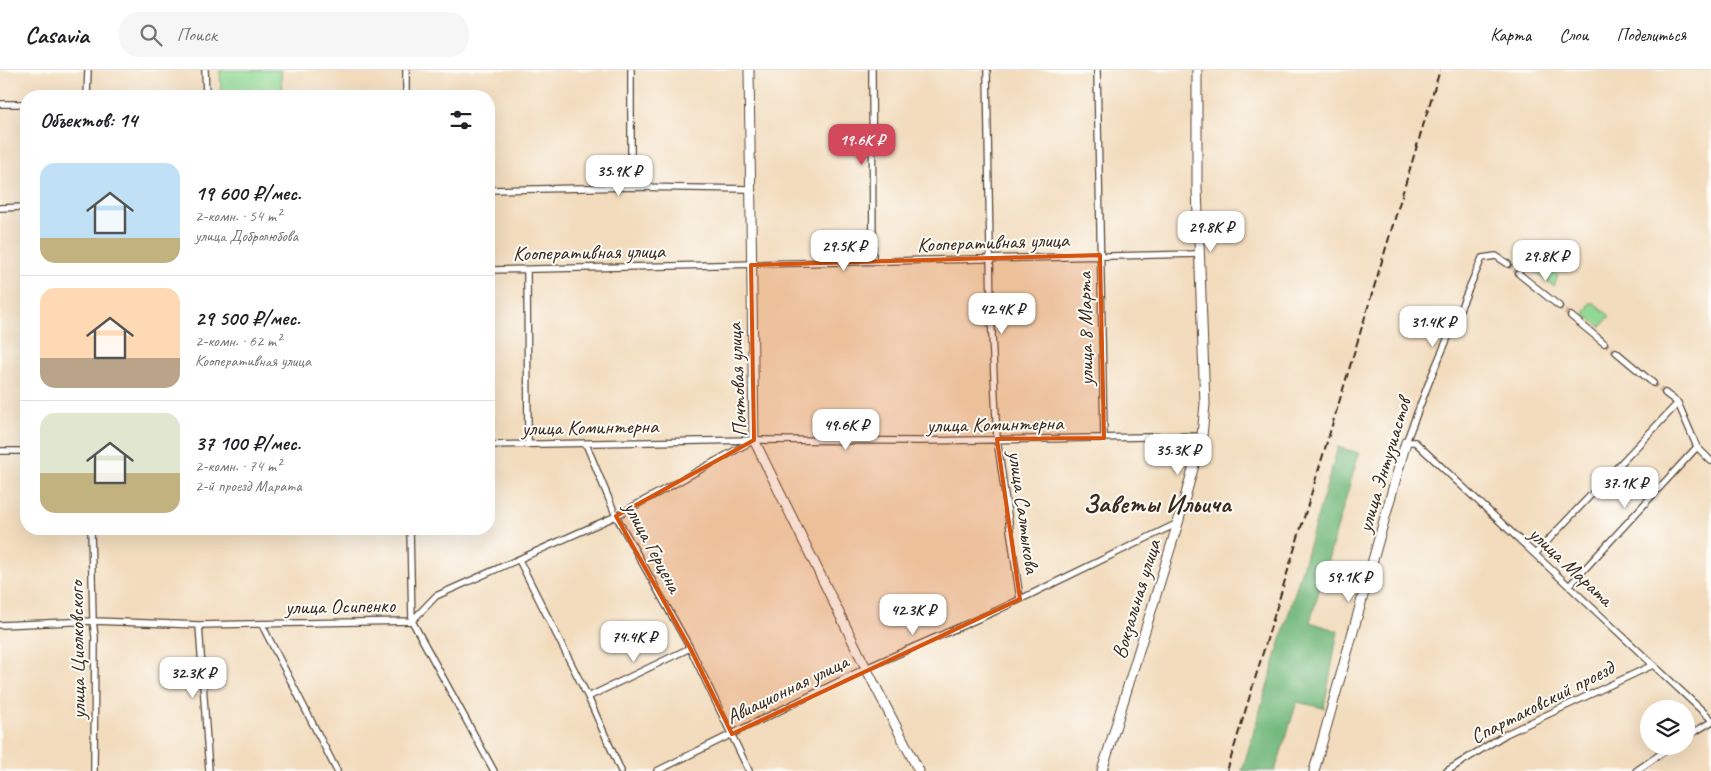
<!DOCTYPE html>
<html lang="ru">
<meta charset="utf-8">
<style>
:root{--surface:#fff;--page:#f6f6f6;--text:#202124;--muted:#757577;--line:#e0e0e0;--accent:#d1495b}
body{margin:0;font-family:Caveat,sans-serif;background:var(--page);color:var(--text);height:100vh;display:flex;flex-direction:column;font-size:19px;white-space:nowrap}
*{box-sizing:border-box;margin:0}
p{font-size:16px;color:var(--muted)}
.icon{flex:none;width:28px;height:28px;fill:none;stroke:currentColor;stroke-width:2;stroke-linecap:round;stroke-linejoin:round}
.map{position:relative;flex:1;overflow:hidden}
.sheet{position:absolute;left:20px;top:20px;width:475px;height:445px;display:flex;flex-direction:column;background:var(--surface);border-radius:20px;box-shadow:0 5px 20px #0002}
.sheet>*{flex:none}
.controls{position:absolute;left:1640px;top:630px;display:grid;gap:10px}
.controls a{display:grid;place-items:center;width:55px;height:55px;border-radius:50%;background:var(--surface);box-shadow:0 5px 20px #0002;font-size:25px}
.price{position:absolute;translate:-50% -42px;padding:0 11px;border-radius:10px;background:#fff;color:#222;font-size:16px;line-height:32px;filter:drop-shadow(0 1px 2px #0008)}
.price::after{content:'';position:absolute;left:50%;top:30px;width:15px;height:11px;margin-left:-8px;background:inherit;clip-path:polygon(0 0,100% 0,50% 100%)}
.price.selected{background:var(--accent);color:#fff}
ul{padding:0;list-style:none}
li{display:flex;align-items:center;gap:15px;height:125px;padding:0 20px}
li+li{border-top:1px solid var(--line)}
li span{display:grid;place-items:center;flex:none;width:140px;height:100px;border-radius:15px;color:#555}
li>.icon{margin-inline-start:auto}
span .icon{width:60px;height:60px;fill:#fffc;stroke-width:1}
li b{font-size:21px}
h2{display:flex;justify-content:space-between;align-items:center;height:60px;padding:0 20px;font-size:21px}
header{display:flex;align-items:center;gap:30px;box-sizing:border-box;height:70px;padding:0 25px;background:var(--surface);border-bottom:1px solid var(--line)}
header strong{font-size:24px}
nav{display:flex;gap:28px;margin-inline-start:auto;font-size:18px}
.search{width:350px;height:45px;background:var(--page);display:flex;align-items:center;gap:12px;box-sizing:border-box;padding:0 18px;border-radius:20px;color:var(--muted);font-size:19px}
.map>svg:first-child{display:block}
</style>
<header>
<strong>Casavia</strong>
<div class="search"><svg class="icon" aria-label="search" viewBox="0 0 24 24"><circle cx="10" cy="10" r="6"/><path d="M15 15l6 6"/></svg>Поиск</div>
<nav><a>Карта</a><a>Слои</a><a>Поделиться</a></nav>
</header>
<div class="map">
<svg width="1711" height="701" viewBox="0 0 1711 701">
<rect width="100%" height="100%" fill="#fdfcf7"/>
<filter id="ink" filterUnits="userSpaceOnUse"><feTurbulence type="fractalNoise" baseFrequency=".02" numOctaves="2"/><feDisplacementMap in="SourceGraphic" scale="10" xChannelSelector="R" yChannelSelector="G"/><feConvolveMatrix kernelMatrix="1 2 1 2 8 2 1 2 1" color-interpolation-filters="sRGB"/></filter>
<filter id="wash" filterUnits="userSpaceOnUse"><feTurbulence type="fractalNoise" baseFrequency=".0096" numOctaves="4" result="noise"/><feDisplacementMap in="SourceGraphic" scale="20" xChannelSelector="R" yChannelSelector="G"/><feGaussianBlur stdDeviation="1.12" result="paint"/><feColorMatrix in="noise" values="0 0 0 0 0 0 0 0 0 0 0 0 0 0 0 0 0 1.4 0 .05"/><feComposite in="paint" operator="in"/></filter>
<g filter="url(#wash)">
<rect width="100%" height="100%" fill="#f2dcbd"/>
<path fill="#91d994" stroke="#668259" d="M220,0H281L282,26H221Z
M1543,194L1558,206L1554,216L1536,202Z
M1590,233H1594L1610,246L1600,257L1584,244Z"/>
<path fill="#74b97e" stroke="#58724e" d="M1338,377L1359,383L1310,552L1338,561L1324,638L1297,632L1275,701H1242Z"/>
</g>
<g filter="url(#ink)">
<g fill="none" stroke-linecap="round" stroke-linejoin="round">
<path stroke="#cdb89d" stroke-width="5.5" stroke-dasharray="5.5 3" stroke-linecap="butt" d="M1508,194L1519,204
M1559,236L1571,246
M1604,273L1616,282
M1653,313L1665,323"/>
<defs>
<path id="street" d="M205,0L206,26
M406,0V26
M872,0L873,191
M987,0L991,244L997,369L1020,529
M1097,0L1104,368
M87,26L88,0
M0,34H26
M631,117V0
M489,120L631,117L750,119
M0,138L26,137
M1508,194L1496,186L1482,188L1431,307L1406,372H1415L1711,649
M489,200L1199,184
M527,200L528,374
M1519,204L1559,236
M1571,246L1604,273
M1616,282L1653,313
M1665,323L1678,333L1697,377L1711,391
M586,374L616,446L690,578L749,701
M489,375L754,370L920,371L1202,366
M0,381H26
M91,459L93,551L95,567L94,701
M410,459L412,551L494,701
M1535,484L1678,333
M519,490L588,627L621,701
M1569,516L1697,377
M0,555L93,551L199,555L412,551L436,526L616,446L754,370
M199,555L209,701
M262,555L337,701
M588,627L690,578
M1686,667L1711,652
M657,701L866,598L996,541L1178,453
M1447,701L1506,664L1653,595
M1636,701L1672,676"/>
<path id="secondary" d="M749,0L754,370L866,598L919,701
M1102,701L1178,453L1202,366L1205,334L1197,118V0
M1314,701L1406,372"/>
</defs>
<use href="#street" stroke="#564536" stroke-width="8"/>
<use href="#secondary" stroke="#564536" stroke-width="11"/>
<use href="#street" stroke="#fff" stroke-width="5.5"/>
<use href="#secondary" stroke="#fff" stroke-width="9"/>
<path stroke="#3b2a1e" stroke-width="2" stroke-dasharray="8 4" stroke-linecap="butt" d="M1227,701L1440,0"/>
</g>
</g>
<path fill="#d7540e" fill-opacity="0.2" stroke="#d7540e" stroke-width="4" stroke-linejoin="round" d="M1100,185L1104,368L997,369L1020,529L732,664L690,578L616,446L754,370L751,195Z"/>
<g text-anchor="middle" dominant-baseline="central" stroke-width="4" stroke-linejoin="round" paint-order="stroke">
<g font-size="21" fill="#3b2a1e" stroke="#fdfcf7">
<text transform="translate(993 172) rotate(-2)">Кооперативная улица</text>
<text transform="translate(589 182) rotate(-1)">Кооперативная улица</text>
<text transform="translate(1085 259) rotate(-91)">улица 8 Марта</text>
<text transform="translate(737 310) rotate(-93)">Почтовая улица</text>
<text transform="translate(995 354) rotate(-1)">улица Коминтерна</text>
<text transform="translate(590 357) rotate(-1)">улица Коминтерна</text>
<text transform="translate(1384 395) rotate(-73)">улица Энтузиастов</text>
<text transform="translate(1024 442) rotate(82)">улица Салтыкова</text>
<text transform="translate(653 477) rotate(62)">улица Герцена</text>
<text transform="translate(1571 496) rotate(43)">улица Марата</text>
<text transform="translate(1136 529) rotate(-73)">Вокзальная улица</text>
<text transform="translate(340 536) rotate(-1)">улица Осипенко</text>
<text transform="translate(77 580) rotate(-91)">улица Циолковского</text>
<text transform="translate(787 619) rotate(-26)">Авиационная улица</text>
<text transform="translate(1542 632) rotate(-27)">Спартаковский проезд</text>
</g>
<g font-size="26" font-weight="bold" fill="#3b2a1e" stroke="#fdfcf7">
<text x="1157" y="433">Заветы Ильича</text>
</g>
</g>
</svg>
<div class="controls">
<a><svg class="icon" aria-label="layers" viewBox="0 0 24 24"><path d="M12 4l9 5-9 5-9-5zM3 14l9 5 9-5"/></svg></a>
</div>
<b class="price selected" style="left:862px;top:96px">19.6K ₽</b>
<b class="price" style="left:619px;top:127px">35.9K ₽</b>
<b class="price" style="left:1211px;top:183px">29.8K ₽</b>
<b class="price" style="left:844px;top:202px">29.5K ₽</b>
<b class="price" style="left:1546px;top:212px">29.8K ₽</b>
<b class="price" style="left:1002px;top:265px">42.4K ₽</b>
<b class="price" style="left:1433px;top:278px">31.4K ₽</b>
<b class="price" style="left:846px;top:381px">49.6K ₽</b>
<b class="price" style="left:1178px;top:406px">35.3K ₽</b>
<b class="price" style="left:1625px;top:439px">37.1K ₽</b>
<b class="price" style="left:1349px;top:533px">59.1K ₽</b>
<b class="price" style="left:913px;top:566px">42.3K ₽</b>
<b class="price" style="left:634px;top:593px">74.4K ₽</b>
<b class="price" style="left:193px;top:629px">32.3K ₽</b>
<section class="sheet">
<h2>Объектов: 14<svg class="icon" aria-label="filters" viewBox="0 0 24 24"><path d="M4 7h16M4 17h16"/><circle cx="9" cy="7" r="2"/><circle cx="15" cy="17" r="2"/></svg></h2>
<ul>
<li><span style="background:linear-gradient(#bfe0f5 75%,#c2b280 0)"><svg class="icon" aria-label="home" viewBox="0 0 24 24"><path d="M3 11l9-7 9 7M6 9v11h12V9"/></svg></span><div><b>19 600 ₽/мес.</b><p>2-комн. · 54 m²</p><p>улица Добролюбова</p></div></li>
<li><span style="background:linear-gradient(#ffd9b3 70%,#b9a48a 0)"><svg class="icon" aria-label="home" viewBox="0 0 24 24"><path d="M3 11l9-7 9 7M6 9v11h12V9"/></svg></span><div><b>29 500 ₽/мес.</b><p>2-комн. · 62 m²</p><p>Кооперативная улица</p></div></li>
<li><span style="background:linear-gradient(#dfe7d0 60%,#c2b280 0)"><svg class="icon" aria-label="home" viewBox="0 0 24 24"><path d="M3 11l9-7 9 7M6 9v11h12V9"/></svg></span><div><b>37 100 ₽/мес.</b><p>2-комн. · 74 m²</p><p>2-й проезд Марата</p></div></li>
</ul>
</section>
</div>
